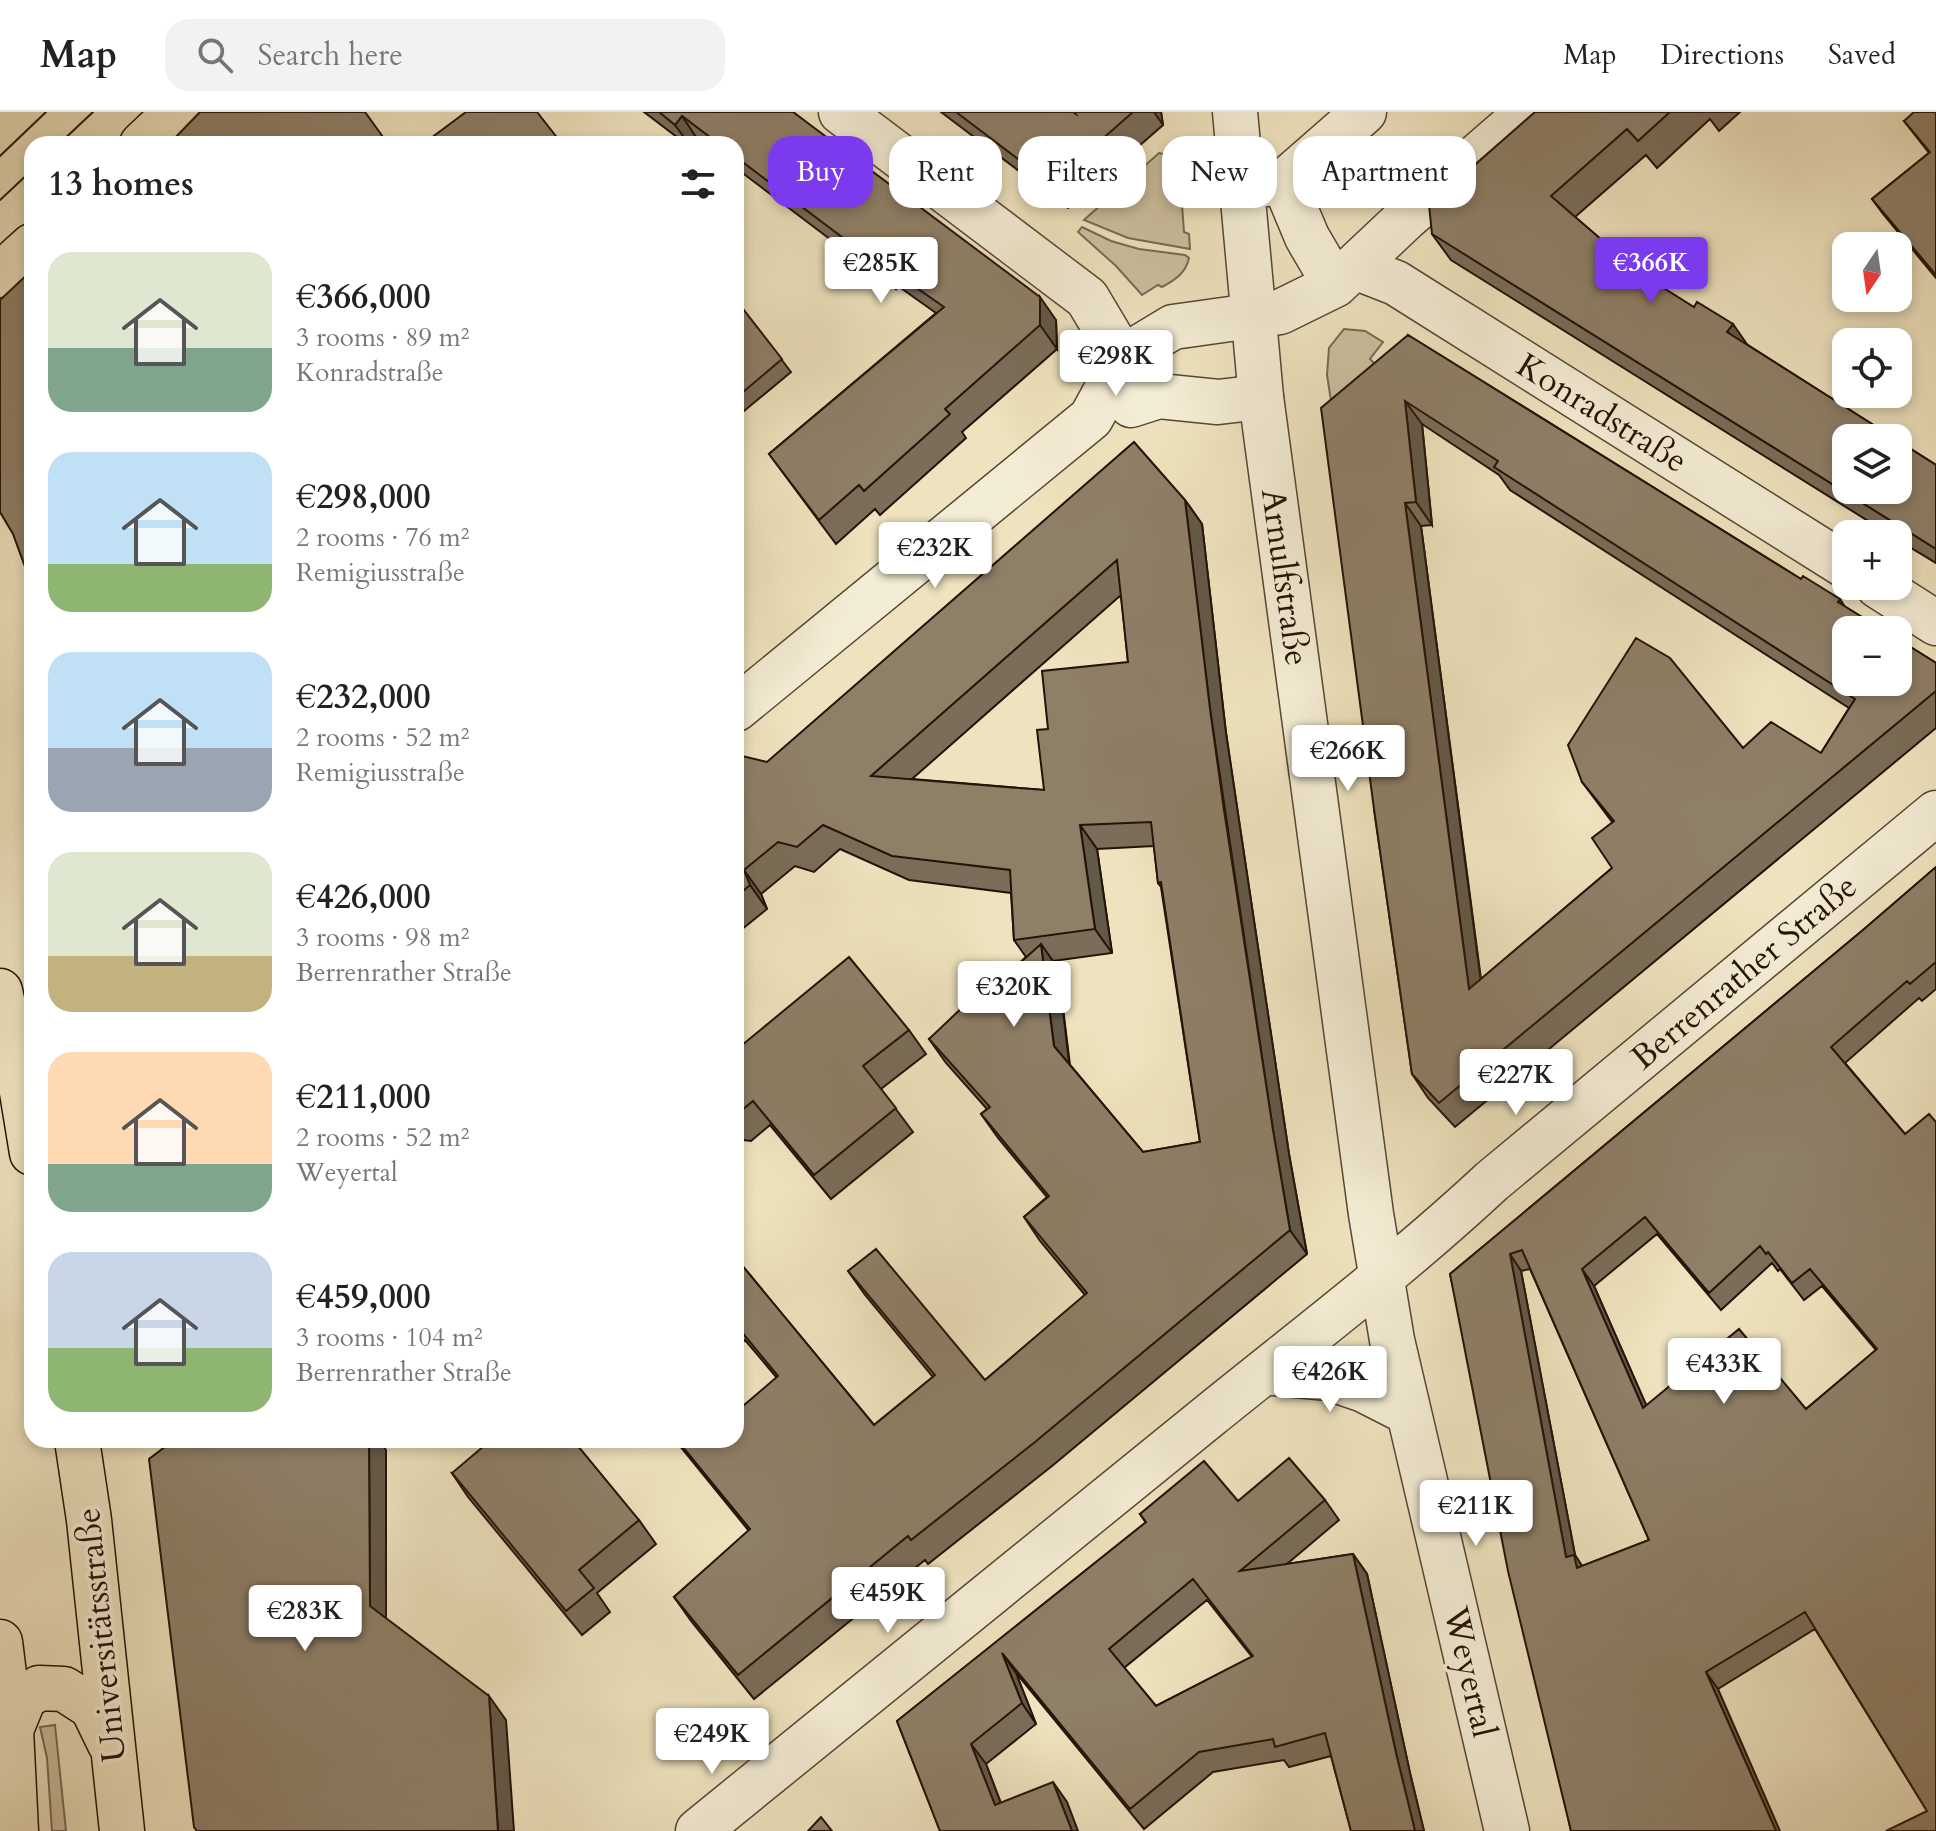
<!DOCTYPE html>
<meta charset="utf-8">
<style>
:root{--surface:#fff;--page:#f2f2f2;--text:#222;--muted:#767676;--line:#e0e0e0;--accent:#7c3aed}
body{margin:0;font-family:Cardo,serif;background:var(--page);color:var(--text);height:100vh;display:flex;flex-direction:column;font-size:30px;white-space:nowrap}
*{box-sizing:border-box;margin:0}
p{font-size:26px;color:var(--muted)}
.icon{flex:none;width:44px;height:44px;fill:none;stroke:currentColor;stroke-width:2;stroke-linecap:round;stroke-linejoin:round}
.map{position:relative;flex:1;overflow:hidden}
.panel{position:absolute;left:24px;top:24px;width:720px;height:1312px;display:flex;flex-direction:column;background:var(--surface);border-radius:24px;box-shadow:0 4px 12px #0003}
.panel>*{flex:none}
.top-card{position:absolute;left:768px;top:24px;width:760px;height:72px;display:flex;gap:16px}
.needle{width:52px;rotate:193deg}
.buttons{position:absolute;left:1832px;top:120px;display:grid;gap:16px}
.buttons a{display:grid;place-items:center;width:80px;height:80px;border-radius:16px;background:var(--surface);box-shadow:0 4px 12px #0003;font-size:40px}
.price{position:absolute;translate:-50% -68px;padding:0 18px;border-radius:8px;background:#fff;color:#222;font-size:26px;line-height:52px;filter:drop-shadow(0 2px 4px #0008)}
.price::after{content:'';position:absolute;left:50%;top:48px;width:24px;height:18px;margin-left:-12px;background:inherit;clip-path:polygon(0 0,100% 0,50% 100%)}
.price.active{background:var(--accent);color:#fff}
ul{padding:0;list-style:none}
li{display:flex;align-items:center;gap:24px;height:200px;padding:0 24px}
li span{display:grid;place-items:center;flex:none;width:224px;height:160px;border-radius:24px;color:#555}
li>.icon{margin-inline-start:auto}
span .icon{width:96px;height:96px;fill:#fffc;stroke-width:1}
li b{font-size:34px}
h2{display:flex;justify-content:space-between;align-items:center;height:96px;padding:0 24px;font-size:34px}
.tag{padding:0 28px;border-radius:24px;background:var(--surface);box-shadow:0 4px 12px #0003;font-size:28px;line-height:72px}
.tag.active{background:var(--accent);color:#fff}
header{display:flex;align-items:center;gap:48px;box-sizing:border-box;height:112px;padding:0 40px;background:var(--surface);border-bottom:2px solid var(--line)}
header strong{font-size:38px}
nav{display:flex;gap:44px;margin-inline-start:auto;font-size:28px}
.search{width:560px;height:72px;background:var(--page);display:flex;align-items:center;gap:20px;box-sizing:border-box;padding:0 28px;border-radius:24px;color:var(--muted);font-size:30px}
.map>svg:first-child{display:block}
</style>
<header>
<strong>Map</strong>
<div class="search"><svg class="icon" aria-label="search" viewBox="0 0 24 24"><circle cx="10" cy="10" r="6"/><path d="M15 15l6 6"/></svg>Search here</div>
<nav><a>Map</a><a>Directions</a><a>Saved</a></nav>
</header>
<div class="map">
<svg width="1936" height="1719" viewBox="0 0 1936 1719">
<rect width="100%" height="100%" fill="#eee3be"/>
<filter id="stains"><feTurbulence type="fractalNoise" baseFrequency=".0025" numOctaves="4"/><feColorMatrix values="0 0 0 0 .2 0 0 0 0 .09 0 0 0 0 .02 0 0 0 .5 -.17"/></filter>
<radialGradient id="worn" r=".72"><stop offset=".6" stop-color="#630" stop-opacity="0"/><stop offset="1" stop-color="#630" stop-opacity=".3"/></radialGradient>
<path fill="#ccbf9f" stroke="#786854" stroke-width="2" d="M1159,41L1171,44L1179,52L1184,120L1189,122L1190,137L1128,126L1084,108Z
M1082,115L1111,129L1139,137L1185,143L1189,146C1186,161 1175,168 1162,175L1158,173L1142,183L1116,154L1078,120Z
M1344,217L1365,219L1383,230L1370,247L1376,253L1331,289L1327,263L1329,236Z
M55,1613L66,1719H52L47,1646L40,1615Z"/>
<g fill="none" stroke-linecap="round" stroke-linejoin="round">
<defs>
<path id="minor" d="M841,0L1087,186L1115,233L1159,284
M1284,70L1307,125L1335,173
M1242,75L1284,70L1364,0
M1355,155L1396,171L1846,454
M1131,293L1159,284L1218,290L1261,285
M1878,474L1936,511
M736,597L1091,306L1125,244L1173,215L1280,200L1335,173L1406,106L1528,0"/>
<path id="tertiary" d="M1235,0L1261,285L1371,1102L1392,1228L1507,1719
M1264,1260L1329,1266L1364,1278L1409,1301
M698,1719C869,1582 1039,1443 1209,1304C1304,1227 1402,1153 1492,1069L1936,701"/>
<path id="primary" d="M142,32L176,0
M0,163L32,134
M0,879L22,980L32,1041
M77,1328L89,1408L122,1719
M0,1530L11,1618L16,1719
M11,1618L24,1586L39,1576L64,1577L92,1595L110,1632"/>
</defs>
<use href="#minor" stroke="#574636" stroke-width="47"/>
<use href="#tertiary" stroke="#574636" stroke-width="47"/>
<use href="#primary" stroke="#251208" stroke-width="47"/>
<use href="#minor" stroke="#f4edd5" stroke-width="44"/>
<use href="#tertiary" stroke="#f4edd5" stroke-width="44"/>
<use href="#primary" stroke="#eee3be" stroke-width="44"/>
<path stroke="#251208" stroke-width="2" d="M59,32L93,0
M0,44L46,0
M0,88L32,58"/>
</g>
<path fill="#7a6d59" stroke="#251208" stroke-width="2" fill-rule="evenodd" d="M644,0H793L1056,208L1057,237L962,320L966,326L880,403L875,397L836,432L769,342L936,201L898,174L896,177L736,56V32H704L698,28L695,32H686Z
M941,0H1073L1076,2L1075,0H1161L1163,13L1068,96Z
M1535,0H1740L1719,19L1710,7L1657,56L1646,43L1575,105L1640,161L1748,233L1936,353V451L1898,428V422H1889L1451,148L1432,122Z
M1936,0V166L1883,102L1872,87L1929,41L1904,9Z
M736,188L791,260L738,304L736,302Z
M1408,223L1801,467L1840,487L1845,495L1936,551V616L1455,1015L1428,986L1412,962L1374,697ZM1422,312L1499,363L1510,378L1849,596L1821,641L1743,636L1582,670L1612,710V756L1481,867L1421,414L1432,413Z
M1185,388L1202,412L1226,621L1241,722L1289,1042L1307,1142L1052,1354L928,1452L925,1448L754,1587L691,1509L674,1485L749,1419L675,1328H736L777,1266L745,1228L736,1236V1146L874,1313L933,1265L865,1183L848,1159L985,1268L1085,1183L1040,1129L1024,1105L1047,1085L998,1026L981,1002L987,997L946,951L929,927L971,895L1026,845L1014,828L1011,781L909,768L840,737L814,760L795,754L761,782L767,797L736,822V655L767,650ZM1121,483L1128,550L1048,617L1044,678L912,667ZM1154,734L1158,771L1161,775L1200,1030L1143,1040L1070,953L1058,856L1053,849L1112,841L1097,737Z
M1936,755V877L1922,889L1919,886L1845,951L1905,1022L1927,1699L1815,1517L1718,1577L1571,1719L1450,1162L1863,818ZM1657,1122L1721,1198L1772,1151L1778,1159L1780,1157L1804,1188L1822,1174L1876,1238L1806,1297L1646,1294L1594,1174ZM1530,1157L1649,1428L1582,1454L1575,1443L1521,1159Z
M909,918L926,942L881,977L913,1020L831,1087L770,1013L751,1029L736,1027V938Z
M452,1361L639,1408L656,1432L597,1481L610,1500L582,1523L468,1385Z
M1325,1388L1339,1408L1287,1452L1353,1442L1367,1462L1410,1661L1424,1719H1351L1331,1644L1289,1655L1284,1648L1213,1660L1144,1717L1016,1561L1036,1612L986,1652L1001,1691L1067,1690L940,1719L897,1609L1146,1411L1140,1402L1238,1389ZM1207,1488L1252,1545L1156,1594L1124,1556Z"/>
<path fill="#635948" stroke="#251208" stroke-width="2" d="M1154,0H1161L1163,13Z
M682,4L698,28L695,32H689L675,13Z
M881,151L898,174L896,177L879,153Z
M1040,185L1056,208L1057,237L1040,213Z
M1733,212L1751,238L1727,220Z
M1405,289L1422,312L1432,413L1416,390Z
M1185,388L1202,412L1226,621L1241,722L1289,1042L1307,1142L1290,1118L1273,1018L1210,597Z
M1405,391L1421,414L1485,901L1469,877Z
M1080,713L1097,737L1112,841L1095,817Z
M744,758L761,782L767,797L750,773Z
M1041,832L1058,856L1070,958L1054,934Z
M1510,1142L1521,1159L1575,1443L1586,1460L1578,1462L1566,1445Z
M1582,1157L1594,1174L1655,1313L1643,1296Z
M369,1328H379L386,1338V1518L370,1494Z
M1353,1442L1367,1462L1410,1661L1424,1719H1415L1396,1641Z
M1002,1541L1016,1561L1036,1612L1022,1591Z
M1706,1560L1718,1577L1780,1719H1776Z
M489,1584L506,1608L514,1719H498Z
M971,1632L986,1652L1009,1713L995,1693Z
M1053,1670L1067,1690L1078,1719H1072Z"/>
<path fill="#8e7f67" stroke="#251208" stroke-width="2" fill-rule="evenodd" d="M200,0H365L388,32H169Z
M466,0H537L562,32H423Z
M659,0H793L1040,185V213L945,297L950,302L864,379L859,373L819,408L769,342L944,195L881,151L879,153L736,45V32H719L682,4L675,13Z
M956,0H1073L1076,2L1075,0H1133L1051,72Z
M1535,0H1670L1638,29L1627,17L1551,84L1640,161L1694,195L1697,190L1733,212L1727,220L1894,326H1846V378H1898V329L1936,353V437L1432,122L1429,93Z
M1914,0H1936V163L1872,87L1930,40L1904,9Z
M32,158V474L13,422L0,400V188Z
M736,188L782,247L736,286Z
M1408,223L1801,467L1803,464L1840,487L1838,490L1883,518H1846V570H1898V527L1936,551V579L1439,991L1412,962L1374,697L1321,296ZM1405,289L1498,349L1494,355L1855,587L1821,641L1771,610L1743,636L1670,546L1636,526L1568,633L1582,670L1614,709L1592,726L1612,756L1469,877L1405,391L1416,390Z
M1134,330L1185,388L1210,597L1224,698L1273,1018L1290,1118L1035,1330L911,1428L908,1424L738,1563L674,1485L750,1417L677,1328H736V1300L778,1264L736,1213V1146L874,1313L935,1263L848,1159L876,1137L985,1268L1087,1181L1024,1105L1049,1084L981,1002L990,995L929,927L967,891L971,895L1041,832L1054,934L1143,1040L1200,1030L1161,770L1158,771L1151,710L1080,713L1095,817L1014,828L1010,758L892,744L823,713L797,735L778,730L744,758L750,773L736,785V655L738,643L767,650ZM1117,448L1128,550L1042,559L1048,617L1037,618L1044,678L871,664Z
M1936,755V850L1910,872L1907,869L1831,935L1905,1022L1929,1002L1936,1010V1719H1886L1927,1699L1805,1500L1706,1560L1776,1719H1571L1508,1459L1450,1162L1863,818ZM1645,1105L1709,1181L1760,1134L1766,1142L1768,1140L1792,1171L1810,1157L1877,1237L1806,1297L1739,1217L1643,1296L1582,1157ZM1522,1138L1649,1428L1577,1456L1574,1443L1566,1445L1510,1142Z
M849,845L909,918L863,954L896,996L814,1063L753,989L736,1003V938Z
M174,1328H369L370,1494L489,1584L498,1719H197L194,1715L149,1347Z
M491,1328H573L639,1408L579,1458L594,1476L566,1499L452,1361Z
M1289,1346L1325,1388L1240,1459L1353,1442L1396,1641L1415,1719H1351L1325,1621L1275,1635L1273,1627L1199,1640L1130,1697L1002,1541L1022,1591L971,1632L995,1693L1053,1670L1072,1719H940L897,1609L1146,1410L1140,1402L1204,1349L1238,1389ZM1193,1467L1253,1544L1156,1594L1109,1537Z
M821,1705L832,1719H808Z"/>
<g text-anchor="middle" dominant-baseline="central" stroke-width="7" stroke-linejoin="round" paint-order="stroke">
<g font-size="34" fill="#251208" stroke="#f4edd5">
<text transform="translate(1602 301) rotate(32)">Konradstraße</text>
<text transform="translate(1285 465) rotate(82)">Arnulfstraße</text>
<text transform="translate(1744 860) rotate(-40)">Berrenrather Straße</text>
<text transform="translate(101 1523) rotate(-96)">Universitätsstraße</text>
<text transform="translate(1470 1560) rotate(77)">Weyertal</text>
</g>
</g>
<rect width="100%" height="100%" filter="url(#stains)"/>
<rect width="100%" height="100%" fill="url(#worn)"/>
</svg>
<div class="buttons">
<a><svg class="needle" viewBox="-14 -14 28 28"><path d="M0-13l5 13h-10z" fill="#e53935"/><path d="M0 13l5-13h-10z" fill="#767676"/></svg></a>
<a><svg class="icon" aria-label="locate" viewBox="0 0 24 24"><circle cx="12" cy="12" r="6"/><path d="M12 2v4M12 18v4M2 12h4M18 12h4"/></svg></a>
<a><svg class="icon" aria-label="layers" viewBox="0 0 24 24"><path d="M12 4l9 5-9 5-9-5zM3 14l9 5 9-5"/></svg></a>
<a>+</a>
<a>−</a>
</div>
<b class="price" style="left:881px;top:193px">€285K</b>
<b class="price active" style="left:1651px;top:193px">€366K</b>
<b class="price" style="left:1116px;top:286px">€298K</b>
<b class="price" style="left:935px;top:478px">€232K</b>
<b class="price" style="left:1348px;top:681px">€266K</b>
<b class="price" style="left:1014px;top:917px">€320K</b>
<b class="price" style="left:1516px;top:1005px">€227K</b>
<b class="price" style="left:1724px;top:1294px">€433K</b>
<b class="price" style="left:1330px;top:1302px">€426K</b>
<b class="price" style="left:1476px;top:1436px">€211K</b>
<b class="price" style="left:888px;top:1523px">€459K</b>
<b class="price" style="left:305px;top:1541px">€283K</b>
<b class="price" style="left:712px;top:1664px">€249K</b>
<div class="top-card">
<a class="tag active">Buy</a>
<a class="tag">Rent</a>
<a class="tag">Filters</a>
<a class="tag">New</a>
<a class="tag">Apartment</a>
</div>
<section class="panel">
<h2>13 homes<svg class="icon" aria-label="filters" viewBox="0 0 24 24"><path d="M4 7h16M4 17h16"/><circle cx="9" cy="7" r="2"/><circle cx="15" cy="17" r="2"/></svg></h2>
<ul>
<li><span style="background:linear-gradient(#dfe7d0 60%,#7fa58c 0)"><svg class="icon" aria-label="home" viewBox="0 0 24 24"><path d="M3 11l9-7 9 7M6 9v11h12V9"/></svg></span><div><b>€366,000</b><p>3 rooms · 89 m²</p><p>Konradstraße</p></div></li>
<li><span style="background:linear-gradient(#bfe0f5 70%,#8fb573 0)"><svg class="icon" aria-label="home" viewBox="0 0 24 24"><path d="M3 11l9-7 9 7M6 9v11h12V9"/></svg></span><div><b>€298,000</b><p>2 rooms · 76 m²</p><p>Remigiusstraße</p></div></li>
<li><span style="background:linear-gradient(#bfe0f5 60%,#9aa5b1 0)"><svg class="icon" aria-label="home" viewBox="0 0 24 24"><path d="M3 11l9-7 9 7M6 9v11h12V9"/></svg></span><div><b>€232,000</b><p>2 rooms · 52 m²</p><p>Remigiusstraße</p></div></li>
<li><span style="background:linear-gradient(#dfe7d0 65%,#c2b280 0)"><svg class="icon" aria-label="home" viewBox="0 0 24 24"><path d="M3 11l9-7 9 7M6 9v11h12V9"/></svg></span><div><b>€426,000</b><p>3 rooms · 98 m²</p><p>Berrenrather Straße</p></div></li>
<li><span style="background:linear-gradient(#ffd9b3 70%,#7fa58c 0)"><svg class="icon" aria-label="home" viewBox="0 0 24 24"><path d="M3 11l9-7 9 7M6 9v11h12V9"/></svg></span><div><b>€211,000</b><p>2 rooms · 52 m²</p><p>Weyertal</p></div></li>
<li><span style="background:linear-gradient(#c9d6e8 60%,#8fb573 0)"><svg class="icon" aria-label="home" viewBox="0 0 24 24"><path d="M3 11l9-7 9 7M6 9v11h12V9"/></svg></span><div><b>€459,000</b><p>3 rooms · 104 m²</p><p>Berrenrather Straße</p></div></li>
</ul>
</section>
</div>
